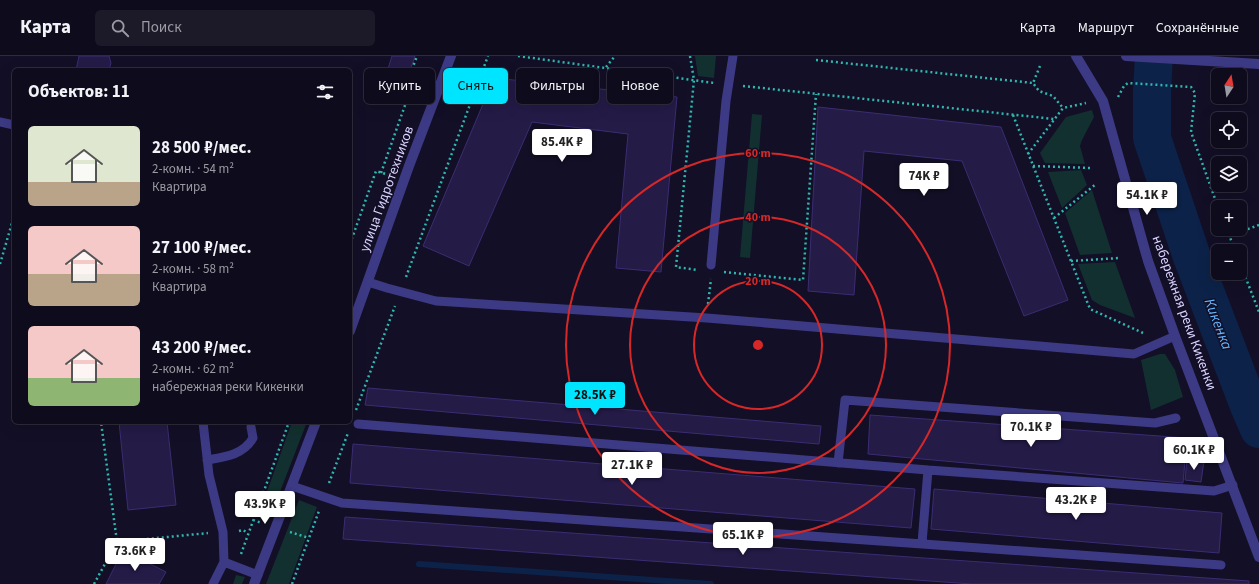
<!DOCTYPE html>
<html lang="ru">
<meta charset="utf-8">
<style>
:root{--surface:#0e0b1c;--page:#1c1929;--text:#f1f3f6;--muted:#9b9ba3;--line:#2e2b3b;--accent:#00e5ff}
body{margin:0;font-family:"Source Sans 3",sans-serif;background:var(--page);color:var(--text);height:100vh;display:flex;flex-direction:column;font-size:15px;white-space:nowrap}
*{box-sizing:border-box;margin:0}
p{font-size:13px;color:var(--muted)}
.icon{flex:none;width:22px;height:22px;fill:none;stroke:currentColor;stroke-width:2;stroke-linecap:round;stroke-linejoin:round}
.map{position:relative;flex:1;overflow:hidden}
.sheet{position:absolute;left:12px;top:12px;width:340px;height:356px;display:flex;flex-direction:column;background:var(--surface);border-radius:6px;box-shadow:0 4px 16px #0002,0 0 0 1px var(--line)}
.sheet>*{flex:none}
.hud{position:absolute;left:364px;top:12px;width:380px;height:36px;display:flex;gap:8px}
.needle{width:26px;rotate:12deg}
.controls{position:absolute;left:1211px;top:12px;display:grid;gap:8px}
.controls a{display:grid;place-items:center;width:36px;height:36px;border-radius:6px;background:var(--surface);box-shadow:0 4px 16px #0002,0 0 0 1px var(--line);font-size:20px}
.price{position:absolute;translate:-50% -34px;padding:0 9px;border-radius:4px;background:#fff;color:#222;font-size:13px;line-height:26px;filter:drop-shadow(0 1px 2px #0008)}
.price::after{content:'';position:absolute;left:50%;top:24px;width:12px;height:9px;margin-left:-6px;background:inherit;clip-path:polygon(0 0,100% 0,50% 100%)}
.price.active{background:var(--accent);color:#111}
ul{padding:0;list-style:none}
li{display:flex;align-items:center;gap:12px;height:100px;padding:0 16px}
li span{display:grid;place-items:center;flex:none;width:112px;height:80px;border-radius:6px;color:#555}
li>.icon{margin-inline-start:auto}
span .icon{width:48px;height:48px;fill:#fffc;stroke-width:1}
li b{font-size:17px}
h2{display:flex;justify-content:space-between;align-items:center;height:48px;padding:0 16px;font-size:17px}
.pill{padding:0 14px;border-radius:6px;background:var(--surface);box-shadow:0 4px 16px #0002,0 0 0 1px var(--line);font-size:14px;line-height:36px}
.pill.active{background:var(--accent);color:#111}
header{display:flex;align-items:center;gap:24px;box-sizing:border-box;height:56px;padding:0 20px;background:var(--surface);border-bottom:1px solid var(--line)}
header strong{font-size:19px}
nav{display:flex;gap:22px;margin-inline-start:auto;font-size:14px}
.search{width:280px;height:36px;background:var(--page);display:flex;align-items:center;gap:10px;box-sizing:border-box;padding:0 14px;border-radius:6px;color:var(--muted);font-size:15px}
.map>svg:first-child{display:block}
</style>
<header>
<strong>Карта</strong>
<div class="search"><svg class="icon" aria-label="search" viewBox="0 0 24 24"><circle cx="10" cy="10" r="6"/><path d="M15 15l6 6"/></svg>Поиск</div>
<nav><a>Карта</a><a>Маршрут</a><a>Сохранённые</a></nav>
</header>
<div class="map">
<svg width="1259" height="528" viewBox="0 0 1259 528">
<rect width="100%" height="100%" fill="#130f26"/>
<path fill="#12302f" d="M695,0H716L714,22L698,20Z
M1092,54L1094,61L1082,84L1080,90L1085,108L1045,107L1040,97L1066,61Z
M752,58L762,59L750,202L740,201Z
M1081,114L1087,129L1062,152L1048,116Z
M1092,134L1112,197L1080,199L1065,157Z
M1115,206L1135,262L1100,249L1092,244L1078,208Z
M1160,298H1165L1175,314L1183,341L1151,354L1141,304Z
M292,366H307L271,459L260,455Z
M299,444L317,451L289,528H266Z
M236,519L245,521L242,528H233Z"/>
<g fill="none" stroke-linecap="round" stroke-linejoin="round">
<path stroke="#0c2248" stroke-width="6" d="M419,508L711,528"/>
<path stroke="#0c2248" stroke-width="38" d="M1154,0L1152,35V82L1192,201L1249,350L1259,373"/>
</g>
<path fill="#241b47" stroke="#3b2d73" d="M79,0H109L111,7L109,14H76Z
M392,0H415L406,26L386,19Z
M494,22L677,41L661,216L616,212L628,78L532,66L469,210L423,190Z
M818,51L1001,71L1068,244L1024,260L962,105L864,95L854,239L808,235Z
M368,332L821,370L819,388L365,349Z
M870,359L1187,382L1183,427L868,398Z
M119,366H167L176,449L128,454Z
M353,388L915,433L911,472L350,427Z
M1187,404L1204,405L1201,426L1185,424Z
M934,433L1222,457L1219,497L931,473Z
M345,461L1249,525V528H972L343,483Z
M123,494L166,516L159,528H106Z"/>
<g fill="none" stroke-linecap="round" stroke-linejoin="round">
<path stroke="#2fb8b0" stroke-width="2.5" stroke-dasharray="2 3" stroke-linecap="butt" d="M518,0L714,27
M690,0L694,24L676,211L697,214
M816,4L1033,27
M1040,10L1033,27L1039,35L1053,40L1063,52
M606,11L615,0
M743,30L1054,63
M1118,41L1124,30L1128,27L1191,31L1195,37L1191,76L1218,151
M1013,59L1090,253L1143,277
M1028,98L1063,52L1086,47
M1033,110L1091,112
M381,117L409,38L406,29L417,0
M1054,162L1096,128
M1227,173L1235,195
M1229,180L1259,169
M350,188L376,115L389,119
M1071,205L1119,202
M1240,207L1259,256
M0,208L14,160
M724,216L803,224L816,38
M406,221L488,0
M708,248L711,223
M356,354L395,250
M329,427L348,377
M253,464L262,467
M239,475L243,474L248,477
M290,476L309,482
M117,486L208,477
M241,498L289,366
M94,528L117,486L101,366
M292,528L319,455"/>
<path stroke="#3d3a85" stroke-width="9" d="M0,66L14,69
M711,209L726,45L733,0
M368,226L387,232L436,245L707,262L1134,298L1175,280
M203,366L209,419L223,476L224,506L213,528
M358,368L928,414L1214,435L1233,429
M207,404C225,401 243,399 253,382L251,371
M838,407L845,344L1155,367L1176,362
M292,430L342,447L1221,509
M922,487L928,414
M224,506L258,519"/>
<path stroke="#3d3a85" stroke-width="10" d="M1076,0L1103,45L1148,205L1175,280L1259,501
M1126,0L1259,8
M350,275L409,110L451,0
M254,528L316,366"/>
</g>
<g fill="none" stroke="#d62828" stroke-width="2">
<circle cx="758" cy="289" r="64"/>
<circle cx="758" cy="289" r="128"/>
<circle cx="758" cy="289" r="192"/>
</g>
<g text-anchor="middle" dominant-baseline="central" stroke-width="3" stroke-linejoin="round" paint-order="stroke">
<g font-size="14" fill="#d9d4ff" stroke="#130f26">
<text transform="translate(387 133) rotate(-70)">улица Гидротехников</text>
<text transform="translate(1184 257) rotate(70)">набережная реки Кикенки</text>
</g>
<g font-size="15" font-style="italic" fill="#62b6ff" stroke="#130f26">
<text transform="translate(1218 268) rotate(69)">Кикенка</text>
</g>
</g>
<circle cx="758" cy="289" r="6" fill="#d62828" stroke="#130f26" stroke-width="2"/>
<g font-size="12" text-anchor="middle" font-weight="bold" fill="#d62828" stroke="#130f26" stroke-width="3" stroke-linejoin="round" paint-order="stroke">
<text x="758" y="101">60 m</text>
<text x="758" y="165">40 m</text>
<text x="758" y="229">20 m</text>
</g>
</svg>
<div class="controls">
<a><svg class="needle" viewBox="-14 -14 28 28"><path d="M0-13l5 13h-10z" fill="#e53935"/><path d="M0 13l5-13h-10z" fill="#9b9ba3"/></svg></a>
<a><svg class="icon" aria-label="locate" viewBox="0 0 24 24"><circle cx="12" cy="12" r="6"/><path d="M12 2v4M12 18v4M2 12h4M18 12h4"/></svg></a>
<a><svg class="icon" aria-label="layers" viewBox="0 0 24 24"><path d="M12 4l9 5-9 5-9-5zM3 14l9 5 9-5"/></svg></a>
<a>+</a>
<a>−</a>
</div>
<b class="price" style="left:562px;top:107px">85.4K ₽</b>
<b class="price" style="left:924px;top:141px">74K ₽</b>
<b class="price" style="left:1147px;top:160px">54.1K ₽</b>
<b class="price active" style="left:595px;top:360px">28.5K ₽</b>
<b class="price" style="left:1031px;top:392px">70.1K ₽</b>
<b class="price" style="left:1194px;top:415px">60.1K ₽</b>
<b class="price" style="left:632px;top:430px">27.1K ₽</b>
<b class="price" style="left:1076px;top:465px">43.2K ₽</b>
<b class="price" style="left:265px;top:469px">43.9K ₽</b>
<b class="price" style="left:743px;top:500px">65.1K ₽</b>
<b class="price" style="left:135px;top:516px">73.6K ₽</b>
<div class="hud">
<a class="pill">Купить</a>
<a class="pill active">Снять</a>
<a class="pill">Фильтры</a>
<a class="pill">Новое</a>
</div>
<section class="sheet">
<h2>Объектов: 11<svg class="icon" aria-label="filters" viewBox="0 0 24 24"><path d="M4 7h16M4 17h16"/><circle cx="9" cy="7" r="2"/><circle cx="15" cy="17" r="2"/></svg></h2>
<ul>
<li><span style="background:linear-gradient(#dfe7d0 70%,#b9a48a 0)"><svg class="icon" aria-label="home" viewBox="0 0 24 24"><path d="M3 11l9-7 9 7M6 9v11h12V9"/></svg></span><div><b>28 500 ₽/мес.</b><p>2-комн. · 54 m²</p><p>Квартира</p></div></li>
<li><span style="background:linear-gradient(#f6c9c9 60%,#b9a48a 0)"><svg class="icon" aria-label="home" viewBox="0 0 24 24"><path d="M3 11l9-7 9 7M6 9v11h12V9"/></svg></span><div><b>27 100 ₽/мес.</b><p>2-комн. · 58 m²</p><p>Квартира</p></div></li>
<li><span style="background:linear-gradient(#f6c9c9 65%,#8fb573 0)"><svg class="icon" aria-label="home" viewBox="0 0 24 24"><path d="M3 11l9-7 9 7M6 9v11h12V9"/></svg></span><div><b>43 200 ₽/мес.</b><p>2-комн. · 62 m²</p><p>набережная реки Кикенки</p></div></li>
</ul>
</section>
</div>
